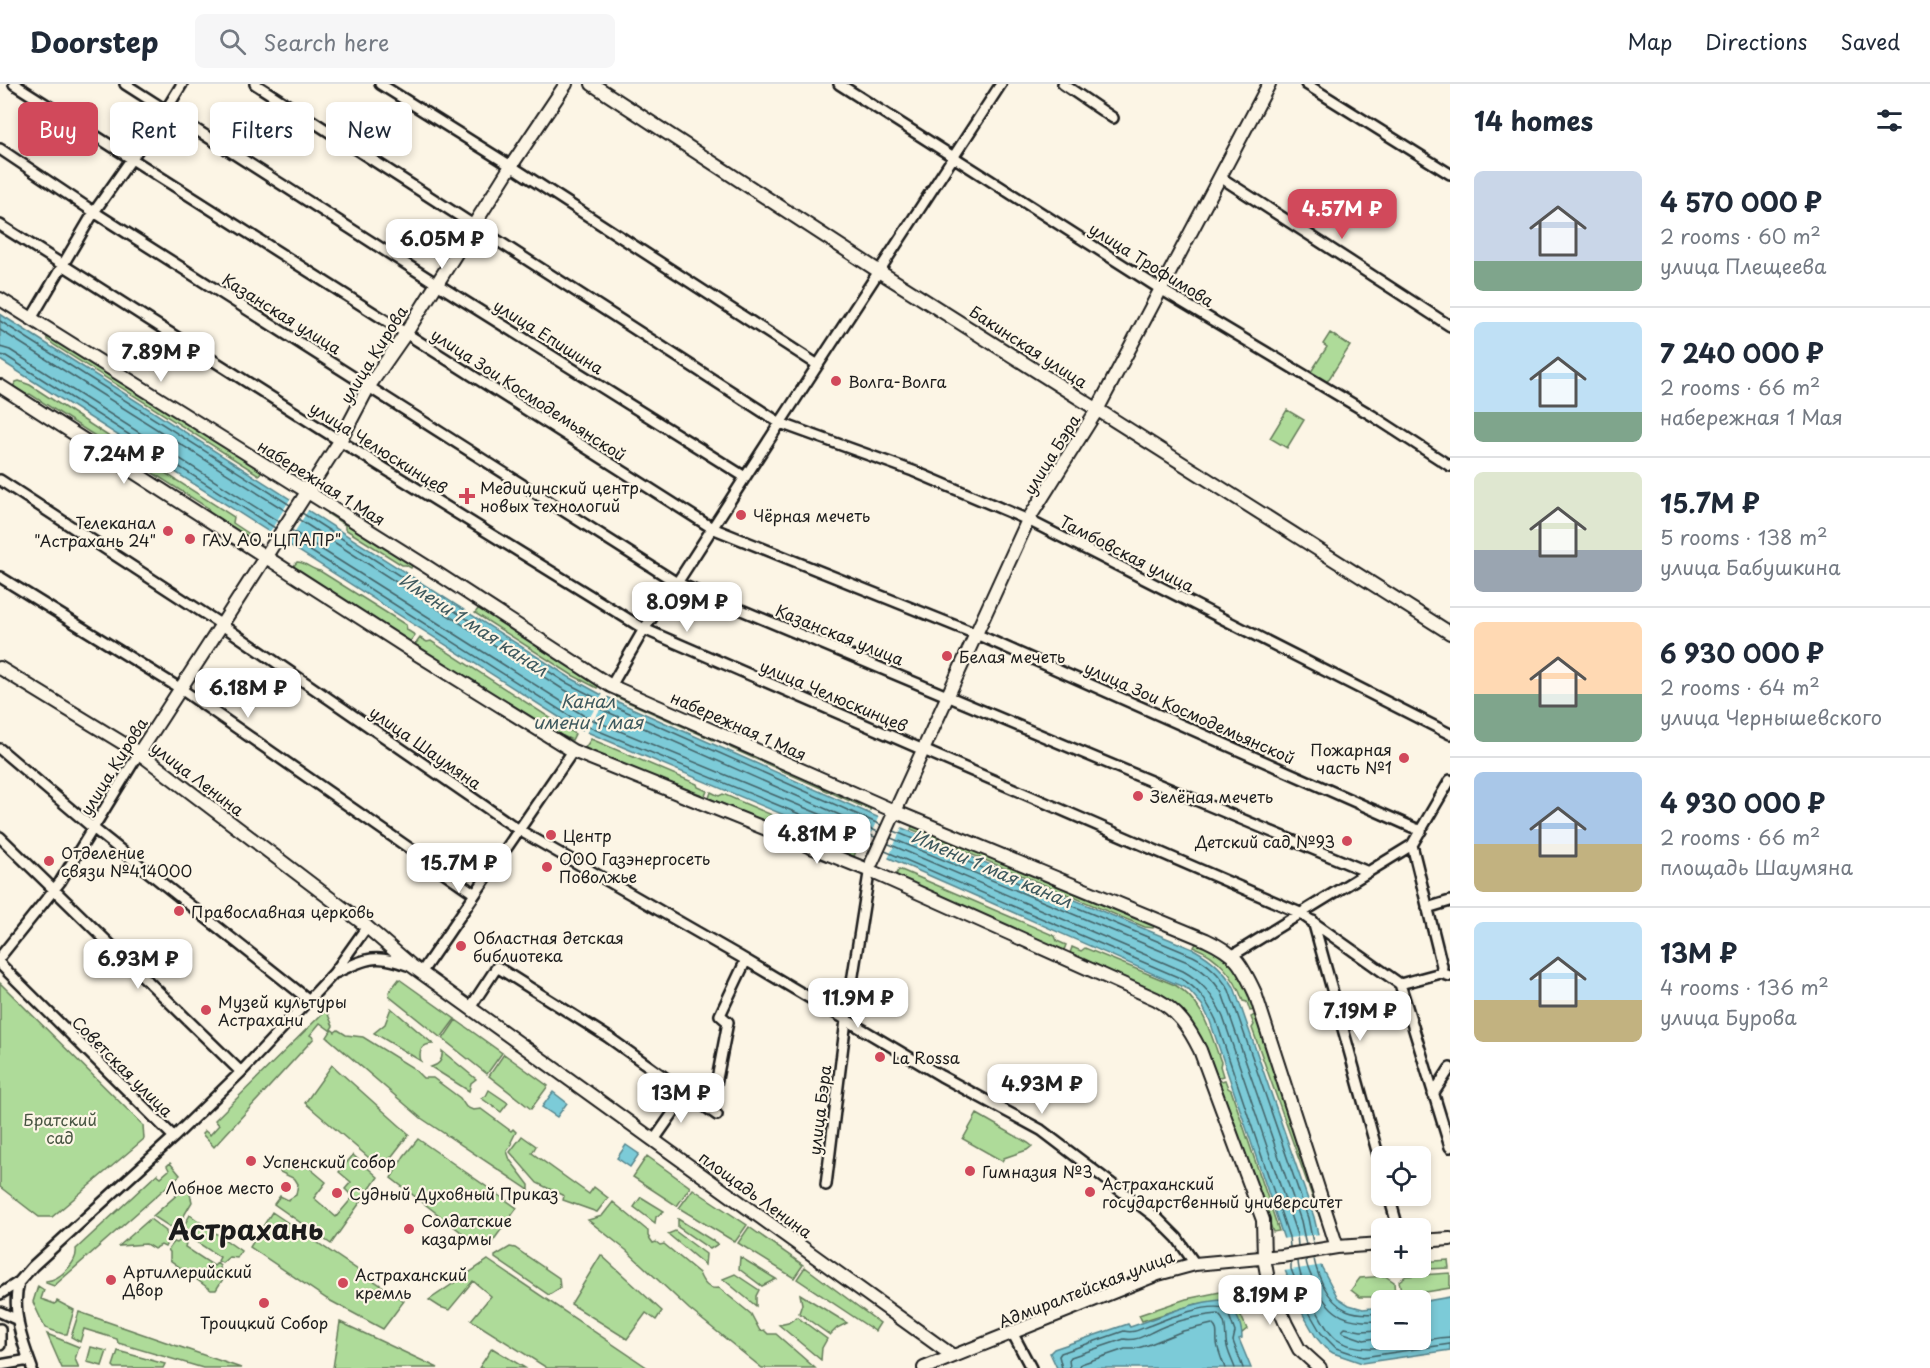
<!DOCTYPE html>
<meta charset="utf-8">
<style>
:root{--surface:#fff;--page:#f6f6f7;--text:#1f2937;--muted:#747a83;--line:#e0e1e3;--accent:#d1495b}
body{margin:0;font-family:"Playpen Sans",sans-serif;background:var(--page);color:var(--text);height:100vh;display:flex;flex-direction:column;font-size:22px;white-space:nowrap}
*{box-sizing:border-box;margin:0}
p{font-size:20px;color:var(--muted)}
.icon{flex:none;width:33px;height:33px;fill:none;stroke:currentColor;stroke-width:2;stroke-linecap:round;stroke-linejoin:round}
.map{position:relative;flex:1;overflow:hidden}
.sheet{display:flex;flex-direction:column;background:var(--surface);width:480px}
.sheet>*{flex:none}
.hud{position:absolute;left:18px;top:18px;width:570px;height:54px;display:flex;gap:12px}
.buttons{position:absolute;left:1371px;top:1062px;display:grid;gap:12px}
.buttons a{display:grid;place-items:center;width:60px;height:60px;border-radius:9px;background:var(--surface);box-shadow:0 3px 9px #0003;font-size:30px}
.price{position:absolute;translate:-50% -51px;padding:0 14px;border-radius:12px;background:#fff;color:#222;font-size:20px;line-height:39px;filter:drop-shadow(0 2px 3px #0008)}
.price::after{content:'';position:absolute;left:50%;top:36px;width:18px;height:14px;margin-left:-9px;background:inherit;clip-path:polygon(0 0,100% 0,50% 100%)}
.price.active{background:var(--accent);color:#fff}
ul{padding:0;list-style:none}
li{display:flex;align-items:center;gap:18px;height:150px;padding:0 24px}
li+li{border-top:2px solid var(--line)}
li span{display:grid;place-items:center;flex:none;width:168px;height:120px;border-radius:9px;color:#555}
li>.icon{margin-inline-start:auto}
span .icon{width:72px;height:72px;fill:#fffc;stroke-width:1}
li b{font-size:26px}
h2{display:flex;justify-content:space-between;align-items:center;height:72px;padding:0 24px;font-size:26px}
.pill{padding:0 21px;border-radius:9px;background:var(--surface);box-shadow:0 3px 9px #0003;font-size:21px;line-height:54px}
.pill.active{background:var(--accent);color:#fff}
header{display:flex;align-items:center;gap:36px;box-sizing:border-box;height:84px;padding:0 30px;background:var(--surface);border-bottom:2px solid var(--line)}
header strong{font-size:28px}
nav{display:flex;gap:33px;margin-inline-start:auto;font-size:21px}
.search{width:420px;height:54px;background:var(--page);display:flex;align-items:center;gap:15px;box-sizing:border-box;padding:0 21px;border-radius:9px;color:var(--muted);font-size:22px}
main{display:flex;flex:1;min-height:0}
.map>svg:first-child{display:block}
</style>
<header>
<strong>Doorstep</strong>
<div class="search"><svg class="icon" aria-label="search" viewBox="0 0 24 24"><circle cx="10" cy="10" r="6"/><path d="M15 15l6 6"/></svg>Search here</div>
<nav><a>Map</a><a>Directions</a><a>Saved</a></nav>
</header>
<main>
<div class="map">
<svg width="1450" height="1284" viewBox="0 0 1450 1284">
<rect width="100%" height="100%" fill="#fcf5e5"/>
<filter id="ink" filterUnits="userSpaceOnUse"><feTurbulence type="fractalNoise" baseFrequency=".0167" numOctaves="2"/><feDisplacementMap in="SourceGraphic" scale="12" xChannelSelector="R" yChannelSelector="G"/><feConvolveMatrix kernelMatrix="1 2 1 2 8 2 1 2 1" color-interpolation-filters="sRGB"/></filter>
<g filter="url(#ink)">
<path fill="#aedb99" stroke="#657c5a" stroke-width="1.5" d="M45,247L263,385L259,391L54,261L47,255Z
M1330,249L1350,262L1325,301L1309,291L1327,263L1323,260Z
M19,297L30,301L122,361L116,371L114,364L30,310L22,311L12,304L16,298Z
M1287,326L1304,336L1287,364L1270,354Z
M126,364L234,433L233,439L251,451L249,455L210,430L208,424L128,373L120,374Z
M327,425L413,480L411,484L406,481H402L345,445V441L328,430Z
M297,478C306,478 311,486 320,487L406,541L407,546L415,551L409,559L292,484Z
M482,523L600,599L597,604L572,591L475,529L478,525Z
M420,554L427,558L431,557L575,650L572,656L563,652L560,655L414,562Z
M618,609L722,655L721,658L715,655L713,656L616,613Z
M591,655L697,700L698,703L707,707L705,712L675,700L669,703L583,667Z
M728,657L873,720L870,726L731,664L726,660Z
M711,708L719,712L723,710L856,767L852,778L802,754L709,714Z
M914,738L1155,840L1153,844L1145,843L911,745Z
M899,785L1055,852L1057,857L1066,861L1064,866L895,793Z
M1197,858C1237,874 1240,888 1256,926L1250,927L1247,918L1243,917C1235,893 1218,872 1194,863Z
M1072,863L1081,867L1085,864L1175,901C1204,918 1210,949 1221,978L1220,982L1223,992L1216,994C1203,962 1196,933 1166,913L1070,869Z
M399,895L455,935L441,954L390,913L389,908Z
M0,899L143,1041L144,1055L52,1133H39L0,1103Z
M391,924L433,960C422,960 418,967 421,977L374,949L385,940Z
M326,926L333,942L331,945L335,948L338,946L346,951L363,953L413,984L423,994H433L460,1014L466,1023L473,1026L481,1025L511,1047L513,1045L516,1048L511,1058L512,1060L507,1067L510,1076L529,1101V1106L421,1034L327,953L331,947L320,939L310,951L314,954L214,1063L202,1050L205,1047L210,1051L219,1041L215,1036Z
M1258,929L1326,1135L1321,1137L1252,944L1254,941L1251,933Z
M456,936L502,969L487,990L443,955Z
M442,967L476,995L471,999L469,1007L431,983C439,981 443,976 442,967Z
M504,970L548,1002L531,1025L489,992Z
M332,981L409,1050L382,1085L305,1019Z
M1225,996L1228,1004L1231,1006L1279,1147L1273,1148L1218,998Z
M489,1006L508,1019L501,1028L481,1014L486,1012Z
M977,1030L1028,1059L1032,1062L1027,1066L1004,1074L1002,1077L963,1055Z
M522,1052L536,1062L532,1069L589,1110L594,1103L608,1114L597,1128L563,1116L564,1112L537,1099L510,1068Z
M418,1055L517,1124L490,1161H478L391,1094L404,1072Z
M353,1071L378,1093L331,1160L274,1120L280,1112L288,1116L296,1111L298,1100L295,1095L280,1088L287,1077L295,1083L300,1076L326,1098L314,1114L336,1133L353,1113L345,1105L351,1098L339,1088Z
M647,1072L690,1103L677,1122L633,1093Z
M170,1079L180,1091L54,1202L46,1199V1197C60,1196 78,1178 76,1165L157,1090L161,1093L169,1086L167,1082Z
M188,1101L192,1118L178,1142L174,1141L170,1143L153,1132Z
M693,1105L747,1141L735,1158L679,1124Z
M641,1113L664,1127L656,1133L655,1139L634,1123Z
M613,1118L648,1147V1152L653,1159L656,1158L660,1161L664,1160L699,1189C703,1199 708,1206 719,1204L751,1230L760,1247L764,1246L768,1250H776L815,1284H762L689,1225L626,1166L588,1136L602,1132Z
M272,1128L404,1217L383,1245L327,1215L250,1163Z
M190,1131L241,1167L237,1174L229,1173L222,1179L218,1177L220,1173L189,1153L187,1156L183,1153L182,1145Z
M150,1135L166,1147V1150L169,1155L165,1163L161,1161L154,1165L146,1160L119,1162Z
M678,1135L718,1160L710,1165L678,1143Z
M749,1143L803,1181L794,1194L738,1159Z
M675,1147L706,1170L705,1181L668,1150Z
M182,1155L186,1159L185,1163L214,1182L217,1179L220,1182L221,1191L223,1195L216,1206H211L170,1176V1168L168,1166L174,1158L177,1159Z
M510,1163L515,1164L559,1194L560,1204L549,1211L495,1174V1172Z
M601,1171L662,1227L656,1236L646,1229L627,1255L571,1220Z
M740,1173L776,1195L762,1202L739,1185Z
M488,1176L648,1284H547L471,1236L491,1212L473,1197L449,1226L440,1223L429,1216Z
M1448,1176L1449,1184L1404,1186L1403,1184H1420L1421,1178Z
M805,1183L880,1239L875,1247L797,1195Z
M1450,1189V1204L1402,1212L1399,1197L1406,1192Z
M735,1190L759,1206L756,1212V1222L723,1195Z
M1385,1192L1394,1198L1395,1213H1360L1351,1206L1360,1194Z
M38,1202L44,1206L41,1215L55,1220L57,1217L74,1226L67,1250H63L45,1244L33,1218Z
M1220,1208L1233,1214L1247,1245L1242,1249L1232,1223L1224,1217L1196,1220L1142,1237L1139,1231L1186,1215Z
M800,1210L847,1239L837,1244L830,1251L799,1229L802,1220Z
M79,1228L241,1284H203L118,1259L117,1255L84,1245L80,1258L71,1253Z
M797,1233L827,1255L822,1264L821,1276L779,1241L788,1239Z
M340,1238L438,1284H333Z
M47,1250L79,1263L75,1275L79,1284H62Z
M91,1263L107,1267L102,1282L87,1278Z
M492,1264L525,1284H479Z
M118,1267L165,1280L163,1284H115L113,1282Z"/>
<path fill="#7ccbd8" stroke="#56858d" stroke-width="1.5" d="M0,230L569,593L600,610L902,744L1195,866C1213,876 1223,886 1234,903L1314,1133L1318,1150L1320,1180L1338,1214L1349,1221L1363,1225L1381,1223L1382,1256H1420L1421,1218L1450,1213V1266L1362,1279L1333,1269L1325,1264L1316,1253L1300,1225L1285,1186L1284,1155L1210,937L1202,921L1188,905L864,763L829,750L580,645L565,637L0,276Z
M553,1008L567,1019L557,1033L542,1023Z
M626,1061L639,1070L630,1083L617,1074Z
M1220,1216C1234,1219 1242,1240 1242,1254L1239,1255L1251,1284H1057L1050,1269L1054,1265L1128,1240L1130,1243C1159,1234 1187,1219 1220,1216Z"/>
<path fill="#fcf5e5" d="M292,412L310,423L286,462L268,451Z
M604,608L609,610L585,651L581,649Z
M880,730L903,741L887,777L863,766Z
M1321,1150L1324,1181L1284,1187L1281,1155Z"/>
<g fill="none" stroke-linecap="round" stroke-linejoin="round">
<path stroke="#426267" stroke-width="1.5" d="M0,237L290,421
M0,246L286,427
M0,263L10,266L279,438
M0,271L6,272L275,444
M302,429L565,598L598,615L881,741
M298,435L561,604L594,622L878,748
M291,446L586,633L875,753
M287,452L582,640L872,760
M894,747L1193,872C1209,880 1219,890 1229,906L1308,1134L1313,1159
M891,754L1190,879C1204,886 1213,895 1222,909L1301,1137L1306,1161
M889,760L1183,887C1203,898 1214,913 1223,933L1297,1151L1298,1162
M885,767L1180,894C1198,904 1207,917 1216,936L1289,1153L1290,1163
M1314,1174C1315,1184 1319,1192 1323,1201C1337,1228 1353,1232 1382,1229
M1306,1176C1307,1186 1312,1193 1316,1202C1331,1233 1348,1239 1382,1237
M1298,1177C1299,1194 1310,1214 1318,1229C1323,1238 1328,1249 1336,1255C1365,1276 1417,1254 1450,1253
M1291,1178V1185L1306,1223L1321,1249L1336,1264L1363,1273L1450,1260
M1382,1246L1361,1247L1345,1244L1342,1247L1344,1249L1364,1256L1382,1253
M1062,1284L1059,1272L1061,1269L1124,1247C1135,1250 1141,1244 1151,1241C1165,1235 1214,1216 1227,1226L1235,1248L1233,1257L1243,1284
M1070,1284L1069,1276L1071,1273L1124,1255C1135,1257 1142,1253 1152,1248C1171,1238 1197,1232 1218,1230C1227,1238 1225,1246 1226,1256C1226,1265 1232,1276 1235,1284
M1079,1284L1081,1280L1125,1265H1134L1148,1261L1183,1247L1212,1240C1219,1246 1216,1250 1217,1259C1218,1267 1222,1276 1225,1284"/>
<defs>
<path id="minor" d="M14,0L712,444L976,550L1421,747
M125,0L437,200L745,393
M255,0L780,339L913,387L1028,436L1450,650
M380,0L511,82L818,281
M839,0L1162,206L1373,332L1450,382
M1063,0L1113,34
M1306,0L1450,90
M0,65L94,128L677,499L1368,788
M1220,93L1450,242
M0,141L340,357L644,545L1300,829L1400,900
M31,235L94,128L166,26L182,0
M0,396L222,541L519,746L739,872L941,992L1041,1046L1158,1135L1177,1154L1195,1180
M0,493L181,605L475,810
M611,602L644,545L677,499L780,339L1001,0
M0,665L93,744L309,916
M0,753L241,988
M1412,761L1442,882L1441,889
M1427,824L1450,817
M1313,837L1382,1085
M1233,871L1412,761L1450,696
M0,873L60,798L139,669
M0,880L174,1053
M335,889C365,875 374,869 407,881
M421,889L573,667
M1400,900L1450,1063
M1400,900L1441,889L1450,892
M470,924L497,883L608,953L717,1031
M1433,1010L1450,984
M711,1026L728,938L720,931L746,876
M654,1056L687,1009
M826,1101L846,936L870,783
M1389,1112L1398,1144
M19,1198C11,1226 22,1258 32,1284
M0,1210L19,1198L33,1182L174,1053L241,988L334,889L366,844
M0,1228L18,1236
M0,1245V1261
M1013,1250L1031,1284
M0,1281L29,1276"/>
<path id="major" d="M592,0L880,188L1450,549
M0,215L429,484L611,602L894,727L1206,856C1236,870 1241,879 1255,909L1337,1163
M0,302L409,565L573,667L868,786L1156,915C1178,927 1189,944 1200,966L1263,1136L1264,1174L1269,1201L1286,1240L1299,1265L1320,1284
M0,584L139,669L360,837L412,882L953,1272
M139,669L340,357L369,302L406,249L511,82L566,0
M872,778L1028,436L1097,326L1269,0
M1420,1157L1450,1155
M924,1284L1158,1190L1195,1180L1282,1172L1337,1163L1382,1160"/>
</defs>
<use href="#minor" stroke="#1c1c1c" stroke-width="14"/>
<use href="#major" stroke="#1c1c1c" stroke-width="16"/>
<use href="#minor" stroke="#fcf5e5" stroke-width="9"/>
<use href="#major" stroke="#fcf5e5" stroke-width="12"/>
</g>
</g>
<g fill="#d1495b" stroke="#fcf5e5" stroke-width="2">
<circle cx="836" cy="297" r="6"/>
<path d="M464 403h6v6h6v6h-6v6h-6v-6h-6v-6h6z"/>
<circle cx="741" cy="431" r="6"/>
<circle cx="168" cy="447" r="6"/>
<circle cx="190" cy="455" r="6"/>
<circle cx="947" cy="572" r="6"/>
<circle cx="1404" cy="674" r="6"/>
<circle cx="1138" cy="712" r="6"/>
<circle cx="551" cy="751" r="6"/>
<circle cx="1347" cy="757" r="6"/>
<circle cx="49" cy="777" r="6"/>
<circle cx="547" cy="783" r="6"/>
<circle cx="179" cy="827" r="6"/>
<circle cx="461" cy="862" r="6"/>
<circle cx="206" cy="926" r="6"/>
<circle cx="880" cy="973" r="6"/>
<circle cx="251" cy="1077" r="6"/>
<circle cx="970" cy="1087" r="6"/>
<circle cx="286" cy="1103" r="6"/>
<circle cx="1090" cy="1108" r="6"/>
<circle cx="337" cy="1109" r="6"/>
<circle cx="409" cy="1145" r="6"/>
<circle cx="111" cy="1196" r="6"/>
<circle cx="343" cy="1199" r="6"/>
<circle cx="264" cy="1219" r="6"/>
</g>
<g text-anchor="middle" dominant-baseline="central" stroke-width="4.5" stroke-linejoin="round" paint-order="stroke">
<g font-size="16" fill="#1c1c1c" stroke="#fcf5e5">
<text transform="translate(1152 180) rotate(32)">улица Трофимова</text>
<text transform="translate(282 229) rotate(32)">Казанская улица</text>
<text transform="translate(549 252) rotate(32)">улица Епишина</text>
<text transform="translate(1029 262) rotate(33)">Бакинская улица</text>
<text transform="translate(373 270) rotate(-58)">улица Кирова</text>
<text transform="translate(529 310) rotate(33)">улица Зои Космодемьянской</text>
<text transform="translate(379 363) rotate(32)">улица Челюскинцев</text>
<text transform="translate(1051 370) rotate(-58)">улица Бэра</text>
<text transform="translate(322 398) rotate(32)">набережная 1 Мая</text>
<text transform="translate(1127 469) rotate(27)">Тамбовская улица</text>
<text transform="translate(840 550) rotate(22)">Казанская улица</text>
<text transform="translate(834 611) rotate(23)">улица Челюскинцев</text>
<text transform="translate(1190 628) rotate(24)">улица Зои Космодемьянской</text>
<text transform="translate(739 641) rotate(24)">набережная 1 Мая</text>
<text transform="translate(426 663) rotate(35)">улица Шаумяна</text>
<text transform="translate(113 682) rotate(-58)">улица Кирова</text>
<text transform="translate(198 694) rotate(37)">улица Ленина</text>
<text transform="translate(123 982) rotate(45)">Советская улица</text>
<text transform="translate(819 1026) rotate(-83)">улица Бэра</text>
<text transform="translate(756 1110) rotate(36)">площадь Ленина</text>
<text transform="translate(1086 1204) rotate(-21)">Адмиралтейская улица</text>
</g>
<g font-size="16" fill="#1c1c1c" stroke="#fcf5e5" text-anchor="start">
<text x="848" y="297">Волга-Волга</text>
<text x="480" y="403">Медицинский центр<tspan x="480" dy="18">новых технологий</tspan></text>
<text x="753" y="431">Чёрная мечеть</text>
<text x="156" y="438" text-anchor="end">Телеканал<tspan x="156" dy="18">"Астрахань 24"</tspan></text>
<text x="202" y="455">ГАУ АО "ЦПАПР"</text>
<text x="959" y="572">Белая мечеть</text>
<text x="1392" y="665" text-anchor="end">Пожарная<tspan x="1392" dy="18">часть №1</tspan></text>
<text x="1150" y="712">Зелёная мечеть</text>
<text x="563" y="751">Центр</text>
<text x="1335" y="757" text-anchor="end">Детский сад №93</text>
<text x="61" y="768">Отделение<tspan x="61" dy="18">связи №414000</tspan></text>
<text x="559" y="774">ООО Газэнергосеть<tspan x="559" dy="18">Поволжье</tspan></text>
<text x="191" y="827">Православная церковь</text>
<text x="473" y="853">Областная детская<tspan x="473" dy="18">библиотека</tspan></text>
<text x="218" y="917">Музей культуры<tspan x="218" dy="18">Астрахани</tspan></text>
<text x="892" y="973">La Rossa</text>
<text x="263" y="1077">Успенский собор</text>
<text x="982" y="1087">Гимназия №3</text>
<text x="1102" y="1099">Астраханский<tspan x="1102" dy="18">государственный университет</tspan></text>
<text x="274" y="1103" text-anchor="end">Лобное место</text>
<text x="349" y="1109">Судный Духовный Приказ</text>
<text x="421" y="1136">Солдатские<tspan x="421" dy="18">казармы</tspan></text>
<text x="123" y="1187">Артиллерийский<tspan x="123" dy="18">Двор</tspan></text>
<text x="355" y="1190">Астраханский<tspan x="355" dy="18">кремль</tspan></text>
<text x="264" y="1238" text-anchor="middle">Троицкий Собор</text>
</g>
<g font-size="16" fill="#485542" stroke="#fcf5e5">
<text x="60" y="1035">Братский<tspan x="60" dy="18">сад</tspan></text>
</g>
<g font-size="18" font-style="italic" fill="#3e595e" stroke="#fcf5e5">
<text transform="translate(474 540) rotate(33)">Имени 1 мая канал</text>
<text x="588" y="616">Канал<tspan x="588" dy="21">имени 1 мая</tspan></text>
<text transform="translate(992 784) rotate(23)">Имени 1 мая канал</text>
</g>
<g font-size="28" font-weight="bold" fill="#1c1c1c" stroke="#fcf5e5">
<text x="246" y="1144">Астрахань</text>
</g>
</g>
</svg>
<div class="buttons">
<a><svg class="icon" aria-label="locate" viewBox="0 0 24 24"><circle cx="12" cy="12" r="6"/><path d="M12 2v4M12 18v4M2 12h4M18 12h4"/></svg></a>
<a>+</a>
<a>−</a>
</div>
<b class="price active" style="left:1342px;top:156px">4.57M ₽</b>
<b class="price" style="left:442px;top:186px">6.05M ₽</b>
<b class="price" style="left:161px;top:299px">7.89M ₽</b>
<b class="price" style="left:124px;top:401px">7.24M ₽</b>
<b class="price" style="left:687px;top:549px">8.09M ₽</b>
<b class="price" style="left:248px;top:635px">6.18M ₽</b>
<b class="price" style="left:817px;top:781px">4.81M ₽</b>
<b class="price" style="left:459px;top:810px">15.7M ₽</b>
<b class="price" style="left:138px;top:906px">6.93M ₽</b>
<b class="price" style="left:858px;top:945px">11.9M ₽</b>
<b class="price" style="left:1360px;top:958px">7.19M ₽</b>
<b class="price" style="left:1042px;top:1031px">4.93M ₽</b>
<b class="price" style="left:681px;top:1040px">13M ₽</b>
<b class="price" style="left:1270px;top:1242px">8.19M ₽</b>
<div class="hud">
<a class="pill active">Buy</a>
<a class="pill">Rent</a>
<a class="pill">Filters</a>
<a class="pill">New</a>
</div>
</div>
<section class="sheet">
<h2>14 homes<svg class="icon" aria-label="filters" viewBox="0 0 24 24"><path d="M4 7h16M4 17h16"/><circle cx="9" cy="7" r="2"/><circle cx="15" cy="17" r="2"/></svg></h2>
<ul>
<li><span style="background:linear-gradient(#c9d6e8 75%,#7fa58c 0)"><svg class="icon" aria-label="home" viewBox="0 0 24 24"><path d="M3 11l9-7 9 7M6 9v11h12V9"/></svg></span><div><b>4 570 000 ₽</b><p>2 rooms · 60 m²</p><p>улица Плещеева</p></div></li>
<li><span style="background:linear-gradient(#bfe0f5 75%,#7fa58c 0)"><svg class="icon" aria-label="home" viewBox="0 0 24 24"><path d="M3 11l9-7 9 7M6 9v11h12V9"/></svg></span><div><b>7 240 000 ₽</b><p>2 rooms · 66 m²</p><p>набережная 1 Мая</p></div></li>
<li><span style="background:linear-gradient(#dfe7d0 65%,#9aa5b1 0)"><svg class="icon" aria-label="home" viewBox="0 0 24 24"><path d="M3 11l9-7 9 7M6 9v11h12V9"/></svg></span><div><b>15.7M ₽</b><p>5 rooms · 138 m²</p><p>улица Бабушкина</p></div></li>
<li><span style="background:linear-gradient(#ffd9b3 60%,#7fa58c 0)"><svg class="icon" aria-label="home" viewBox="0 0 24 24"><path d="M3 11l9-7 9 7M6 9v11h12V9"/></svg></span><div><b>6 930 000 ₽</b><p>2 rooms · 64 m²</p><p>улица Чернышевского</p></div></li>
<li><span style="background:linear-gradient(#a9c7e8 60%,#c2b280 0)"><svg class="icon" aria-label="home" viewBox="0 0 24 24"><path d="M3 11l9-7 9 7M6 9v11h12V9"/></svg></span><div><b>4 930 000 ₽</b><p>2 rooms · 66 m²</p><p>площадь Шаумяна</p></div></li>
<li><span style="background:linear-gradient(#bfe0f5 65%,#c2b280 0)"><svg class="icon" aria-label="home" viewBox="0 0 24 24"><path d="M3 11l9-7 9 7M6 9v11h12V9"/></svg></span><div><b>13M ₽</b><p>4 rooms · 136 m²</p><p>улица Бурова</p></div></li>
</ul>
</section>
</main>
